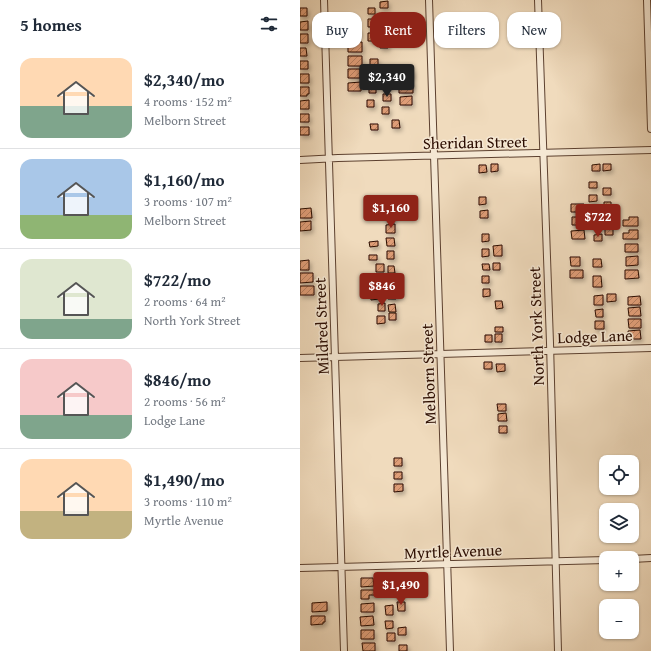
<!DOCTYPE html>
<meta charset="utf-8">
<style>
:root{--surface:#fff;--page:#f6f6f7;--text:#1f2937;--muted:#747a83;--line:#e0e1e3;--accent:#8f2418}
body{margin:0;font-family:"Gentium Book Plus",serif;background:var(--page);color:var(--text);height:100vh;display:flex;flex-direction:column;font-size:15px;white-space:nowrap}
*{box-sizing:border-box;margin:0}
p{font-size:13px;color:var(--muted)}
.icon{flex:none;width:22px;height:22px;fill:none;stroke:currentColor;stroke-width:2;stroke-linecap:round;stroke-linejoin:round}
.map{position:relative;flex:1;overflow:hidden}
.panel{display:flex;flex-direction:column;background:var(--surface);width:300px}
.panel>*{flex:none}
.top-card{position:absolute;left:12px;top:12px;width:279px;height:36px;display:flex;gap:8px}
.buttons{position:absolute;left:299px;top:455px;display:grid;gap:8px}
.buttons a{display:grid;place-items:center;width:40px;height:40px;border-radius:8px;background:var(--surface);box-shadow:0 1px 3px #0004;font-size:20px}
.price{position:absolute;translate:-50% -34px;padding:0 9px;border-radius:4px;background:var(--accent);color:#fff;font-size:13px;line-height:26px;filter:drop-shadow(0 1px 2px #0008)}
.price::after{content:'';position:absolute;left:50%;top:24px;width:12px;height:9px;margin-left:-6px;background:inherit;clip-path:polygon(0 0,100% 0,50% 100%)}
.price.current{background:#222;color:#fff}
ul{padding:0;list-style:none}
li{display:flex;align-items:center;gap:12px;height:100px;padding:0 20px}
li+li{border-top:1px solid var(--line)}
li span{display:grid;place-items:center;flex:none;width:112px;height:80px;border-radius:12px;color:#555}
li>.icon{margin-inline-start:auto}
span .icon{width:48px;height:48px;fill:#fffc;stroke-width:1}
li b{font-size:17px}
h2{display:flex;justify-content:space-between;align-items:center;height:48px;padding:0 20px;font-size:17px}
.tag{padding:0 14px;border-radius:12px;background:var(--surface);box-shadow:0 1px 3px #0004;font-size:14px;line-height:36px}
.tag.current{background:var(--accent);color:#fff}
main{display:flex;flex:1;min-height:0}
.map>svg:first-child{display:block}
</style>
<main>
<section class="panel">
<h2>5 homes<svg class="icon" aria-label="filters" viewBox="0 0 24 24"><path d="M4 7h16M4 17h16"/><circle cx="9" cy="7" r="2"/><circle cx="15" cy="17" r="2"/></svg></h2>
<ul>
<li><span style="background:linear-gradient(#ffd9b3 60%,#7fa58c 0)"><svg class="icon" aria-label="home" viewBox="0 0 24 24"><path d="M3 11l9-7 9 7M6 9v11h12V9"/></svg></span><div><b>$2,340/mo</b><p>4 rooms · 152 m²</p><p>Melborn Street</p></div></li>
<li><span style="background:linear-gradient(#a9c7e8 70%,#8fb573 0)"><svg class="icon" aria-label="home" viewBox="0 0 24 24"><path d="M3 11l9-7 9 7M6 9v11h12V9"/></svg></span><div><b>$1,160/mo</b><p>3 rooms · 107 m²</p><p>Melborn Street</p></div></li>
<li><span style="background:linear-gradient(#dfe7d0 75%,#7fa58c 0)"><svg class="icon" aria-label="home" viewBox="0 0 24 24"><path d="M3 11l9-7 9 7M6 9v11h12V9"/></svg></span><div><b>$722/mo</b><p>2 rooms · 64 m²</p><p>North York Street</p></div></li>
<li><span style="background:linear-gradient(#f6c9c9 70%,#7fa58c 0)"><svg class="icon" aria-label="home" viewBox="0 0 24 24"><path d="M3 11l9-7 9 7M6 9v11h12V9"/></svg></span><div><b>$846/mo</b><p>2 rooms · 56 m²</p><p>Lodge Lane</p></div></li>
<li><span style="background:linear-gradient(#ffd9b3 65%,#c2b280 0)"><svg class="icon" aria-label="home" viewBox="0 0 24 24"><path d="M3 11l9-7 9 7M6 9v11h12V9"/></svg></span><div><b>$1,490/mo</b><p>3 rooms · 110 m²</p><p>Myrtle Avenue</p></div></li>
</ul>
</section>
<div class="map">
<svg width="351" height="651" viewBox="0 0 351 651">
<defs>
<pattern id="building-hatch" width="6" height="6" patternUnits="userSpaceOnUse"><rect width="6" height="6" fill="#df9d77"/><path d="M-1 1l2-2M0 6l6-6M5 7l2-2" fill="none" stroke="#b57e5f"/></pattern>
<filter id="shadow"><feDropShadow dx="2" dy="3" stdDeviation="2" flood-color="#0004"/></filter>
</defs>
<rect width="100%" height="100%" fill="#f0dbbd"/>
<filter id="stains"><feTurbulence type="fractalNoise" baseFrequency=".005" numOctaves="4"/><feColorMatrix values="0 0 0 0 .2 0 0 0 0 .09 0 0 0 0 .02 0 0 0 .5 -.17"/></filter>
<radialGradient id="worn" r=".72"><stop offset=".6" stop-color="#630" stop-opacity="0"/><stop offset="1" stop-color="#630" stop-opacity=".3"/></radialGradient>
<path fill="url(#building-hatch)" stroke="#2b0c00" filter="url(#shadow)" d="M88,1V8H80V2Z
M0,8H7V16H0Z
M68,8H75V14H68Z
M68,19H76V27H68Z
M8,21V30H0V22Z
M87,28L88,36H80V29Z
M60,29V36H55V38L46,39L45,30Z
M68,33H76V41H68Z
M0,34H8V43H0Z
M80,41H88V48H80Z
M48,42H62V52H48Z
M0,48H6L7,56H0Z
M48,56H62V66H48Z
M70,59H78V66H70Z
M0,61H8V69H0Z
M48,69H60V78H48Z
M100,70H113V78L100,79Z
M69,73H77V80L70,81Z
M0,74H9V83H0Z
M82,81H90V88L82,89Z
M61,82V91H48V83Z
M113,82V93H99V83Z
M0,87H9V94H7V96H0Z
M69,87H76V93H69Z
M83,94H91V101H83Z
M112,96V105H100V97Z
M9,100V109H0V101Z
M67,100H74V107H67Z
M82,107H89V114H82Z
M0,114H9V122H0Z
M92,120H99L100,128H92Z
M70,124H78V130H71Z
M0,127H9V135H0Z
M191,164H198V171L191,172Z
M300,164V171H292V165Z
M303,164H311V170L303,171Z
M179,165H186L187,172L179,173Z
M289,182H297V188H289Z
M303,188H311V195H303Z
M289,195H297V201L289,202Z
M179,197H186V204L179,205Z
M85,199H94V206H86Z
M304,202H311V209H304Z
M271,204H284V212H271Z
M11,208L12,218H0V209Z
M293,208H300V214H293Z
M188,210V218H180V211Z
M94,211V220H86L85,212Z
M305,215H313V222H305Z
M272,217H285V225H272Z
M329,217H338V226H323V220H329Z
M293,220H300L301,227H293Z
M11,221V230L0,231V222Z
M95,224V233H86V225Z
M313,228V235H305V229Z
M284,230L285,239H272L271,231Z
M329,230H338V239H323V233H329Z
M182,234H189V241L182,242Z
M302,234V241H294V235Z
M86,238H94L95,246H87Z
M78,241V246L70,247L69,242Z
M325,244H338V252H325Z
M202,245V256H194L193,246Z
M182,249H189V256L182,257Z
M87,251H94V259H87Z
M69,255H77V260H69Z
M338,256V265L326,266V257Z
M270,257H280V266H271Z
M293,259H301L302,267H293Z
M9,260V270H0V261Z
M193,263H200V270H193Z
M76,264H84V272H76Z
M182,264H189L190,270H183Z
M88,266H94L95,273H88Z
M270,270H283V278H270Z
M325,270H338L339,278L325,279Z
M0,273H13V282L0,283Z
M182,276H189V283H182Z
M293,276H301L302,287H293Z
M82,278L83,286H74V279Z
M88,278H96L97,286H88Z
M0,286H14V295H0Z
M183,289H190V296L183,297Z
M70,291H79V299L71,300Z
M96,291V299H88V292Z
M307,294H316V301L307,302Z
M303,295V305H294V296Z
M340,296L341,305H328V297Z
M195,301H202L203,308L196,309Z
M85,303V311H78V304Z
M95,304L96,312H89L88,305Z
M340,307L341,316H329L328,308Z
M303,309V317H296L295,310Z
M89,313H96V320H89Z
M77,316H85V323L77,324Z
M328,319H341V328H329Z
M295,321H304V329H295Z
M195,327H203V332H195Z
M340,330L341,339H329L328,331Z
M195,334H202V342H195Z
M185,335H192V342H185Z
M184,362H192V369H184Z
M196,364H205V371L197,372Z
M197,404H206V411H198Z
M206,413L207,421H198V414Z
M199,426H207V433H199Z
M94,458H102V466H94Z
M94,472H102V479H94Z
M94,484H103V491L94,492Z
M84,575H93V584H84Z
M61,578H73L74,586L61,587Z
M97,578H105V587L97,588Z
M61,590H74L75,595H69V599H61Z
M27,602V611L12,612V603Z
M97,602H105V611H98Z
M74,603V612H61V604Z
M93,605V615H86L85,606Z
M11,616H25V622H23V624L11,625Z
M73,616L74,625L61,626L60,617Z
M85,621H93V628L86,629Z
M106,627V635H98V628Z
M61,630H74V639H61Z
M87,633H95V641H87Z
M62,643H75V651H63Z
M99,645H107V651H99Z"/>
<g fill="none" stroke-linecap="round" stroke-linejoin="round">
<defs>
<path id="street" d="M24,0L44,651
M129,0L150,651
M238,0L250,343L258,651
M347,0L351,129
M0,160L38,158L351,150
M0,358L351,348
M332,559L351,558
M0,568L306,560"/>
</defs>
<use href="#street" stroke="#5c402f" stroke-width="8"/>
<use href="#street" stroke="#f5e8d4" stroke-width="6"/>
</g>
<g text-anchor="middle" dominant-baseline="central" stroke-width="3" stroke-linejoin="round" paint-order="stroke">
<g font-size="16" fill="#2b0c00" stroke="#f5e8d4">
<text transform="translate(175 142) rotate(-1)">Sheridan Street</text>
<text transform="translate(21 326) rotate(-92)">Mildred Street</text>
<text transform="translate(236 326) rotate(-92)">North York Street</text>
<text transform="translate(295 336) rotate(-2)">Lodge Lane</text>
<text transform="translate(128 374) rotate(-92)">Melborn Street</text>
<text transform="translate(153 551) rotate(-2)">Myrtle Avenue</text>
</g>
</g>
<rect width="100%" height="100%" filter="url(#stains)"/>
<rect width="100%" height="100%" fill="url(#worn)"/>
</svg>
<div class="buttons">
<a><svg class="icon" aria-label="locate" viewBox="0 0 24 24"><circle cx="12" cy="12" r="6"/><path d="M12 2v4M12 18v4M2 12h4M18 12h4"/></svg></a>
<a><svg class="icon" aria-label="layers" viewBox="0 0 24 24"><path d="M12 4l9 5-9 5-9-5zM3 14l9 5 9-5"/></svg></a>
<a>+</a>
<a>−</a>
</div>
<b class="price current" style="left:87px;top:98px">$2,340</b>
<b class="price" style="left:91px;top:229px">$1,160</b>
<b class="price" style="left:298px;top:238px">$722</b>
<b class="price" style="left:82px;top:307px">$846</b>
<b class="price" style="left:101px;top:606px">$1,490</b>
<div class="top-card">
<a class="tag">Buy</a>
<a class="tag current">Rent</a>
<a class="tag">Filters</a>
<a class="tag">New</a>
</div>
</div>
</main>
